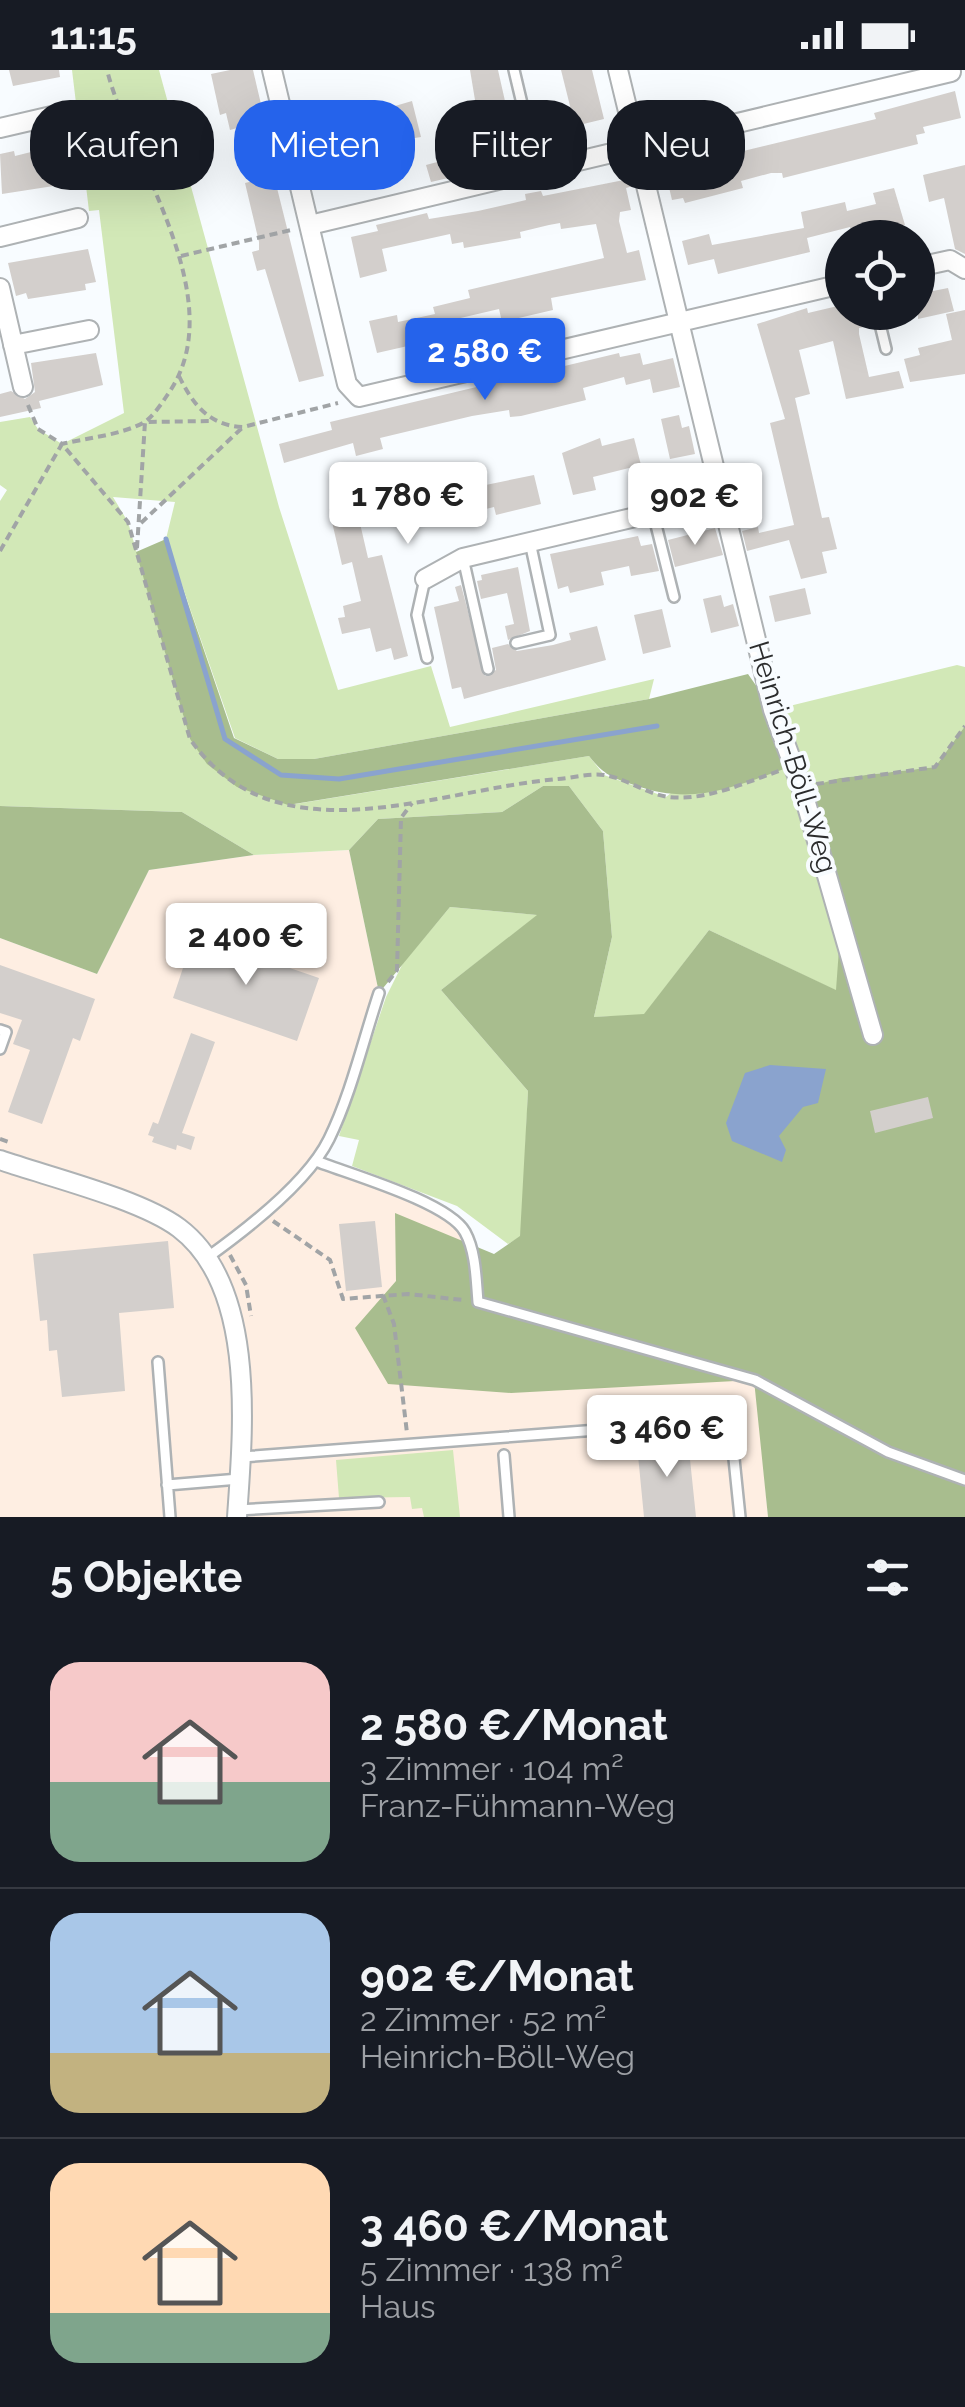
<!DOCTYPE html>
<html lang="de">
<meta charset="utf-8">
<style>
:root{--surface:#171b24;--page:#242831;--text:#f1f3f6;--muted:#9ea1a6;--line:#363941;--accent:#2563eb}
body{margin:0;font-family:Raleway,sans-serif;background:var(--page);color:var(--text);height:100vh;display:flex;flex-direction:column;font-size:38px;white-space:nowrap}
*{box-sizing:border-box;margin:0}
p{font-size:32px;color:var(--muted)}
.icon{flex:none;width:55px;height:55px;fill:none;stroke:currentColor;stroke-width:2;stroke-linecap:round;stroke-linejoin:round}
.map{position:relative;height:1447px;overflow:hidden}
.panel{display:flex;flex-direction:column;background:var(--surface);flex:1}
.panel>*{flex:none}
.top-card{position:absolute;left:30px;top:30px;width:905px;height:90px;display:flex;gap:20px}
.controls{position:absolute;left:825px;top:150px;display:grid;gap:20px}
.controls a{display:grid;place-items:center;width:110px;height:110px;border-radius:50%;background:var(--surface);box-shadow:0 10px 40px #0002;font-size:50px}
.price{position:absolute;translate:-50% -85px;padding:0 22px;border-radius:10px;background:#fff;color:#222;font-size:32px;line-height:65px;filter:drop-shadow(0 2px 5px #0008)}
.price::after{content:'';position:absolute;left:50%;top:60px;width:30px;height:22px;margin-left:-15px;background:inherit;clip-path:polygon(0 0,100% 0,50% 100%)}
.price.current{background:var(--accent);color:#fff}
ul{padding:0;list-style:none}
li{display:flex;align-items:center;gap:30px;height:250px;padding:0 50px}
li+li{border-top:2px solid var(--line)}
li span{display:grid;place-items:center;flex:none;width:280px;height:200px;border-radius:30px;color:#555}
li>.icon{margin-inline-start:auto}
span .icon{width:120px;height:120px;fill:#fffc;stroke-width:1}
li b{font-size:42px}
h2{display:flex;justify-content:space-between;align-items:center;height:120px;padding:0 50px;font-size:42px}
.tag{padding:0 35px;border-radius:40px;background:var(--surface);box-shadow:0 10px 40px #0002;font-size:35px;line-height:90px}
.tag.current{background:var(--accent);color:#fff}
.status{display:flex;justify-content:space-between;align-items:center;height:70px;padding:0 50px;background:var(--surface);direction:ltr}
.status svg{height:28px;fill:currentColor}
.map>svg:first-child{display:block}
</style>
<div class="status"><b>11:15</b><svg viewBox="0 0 49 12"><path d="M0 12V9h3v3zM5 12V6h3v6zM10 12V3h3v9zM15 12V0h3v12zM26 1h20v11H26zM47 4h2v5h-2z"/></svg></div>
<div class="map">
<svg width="965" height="1447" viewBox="0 0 965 1447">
<rect width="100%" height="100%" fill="#f8fcff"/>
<path fill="#feeee2" d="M349,780L379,923L330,1068L316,1091L431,1136L464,1159L474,1188L755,1310L768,1447H0V868L97,904L149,800L254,785Z"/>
<path fill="#d2e8b7" d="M72,0H159L279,437L338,620L431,596L450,657L654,609L649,629L314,689H278L235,668L166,469L175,432L113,427L128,452L190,669L289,735L589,686L604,705L666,727L773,640L957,595L965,597V656L935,697L840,708L841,851L837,921L709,860L644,945L594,947L612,867L603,761L569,716H543L502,742L378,749L349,780L254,785L182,742L0,736V431L7,420L0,415V352L30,347L38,359L62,374L124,343L99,140L89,141Z
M450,837L538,845L441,920L528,1021L522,1156L520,1167L508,1174L457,1136L352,1096L359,1070L339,1066L386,927L403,893Z
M453,1380L460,1447H424L422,1438L412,1439L410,1427L339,1428L336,1390Z"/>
<path fill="#a8bd8e" d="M166,469L234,668L278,689H314L649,629L748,604L773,640L793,696C734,716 696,737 634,715C612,708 603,704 589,686L288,735L237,717L207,694L190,669L136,482Z
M965,656V1447H768L754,1310L511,1323L388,1314L355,1258L396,1211L395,1143L494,1184L520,1166L528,1021L441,920L537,845L450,837L379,923L349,780L378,749L502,742L543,716H569L603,761L612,867L594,947L644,944L709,860L836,920L841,851L802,719L840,708L935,697Z
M0,736L182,742L254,785L149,800L97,904L0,868Z"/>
<path fill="#8aa3ce" d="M770,995L826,999L818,1033L803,1037L779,1066L786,1080L782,1092L732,1071L726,1053L745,1003Z"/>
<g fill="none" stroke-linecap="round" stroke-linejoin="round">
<path stroke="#8aa3ce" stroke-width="5" d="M166,469L225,669L281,705L339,709L657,656"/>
</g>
<path fill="#d3cfcc" d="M9,0H59L60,7L13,16Z
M230,0H253L271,77L247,83L241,57L230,60L226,43L220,45L211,4Z
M470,0H498L514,71L483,78Z
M561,0H592L604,49L575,56Z
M955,21L961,48L923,57L925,63L916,65L918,74L783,108L782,103H771L741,111L743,118L685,133L683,128L672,130L667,109L658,111L654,97L664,95L665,100L876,49L874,43Z
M412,31L421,67L335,81L337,90L310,96L297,43L330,35L334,54Z
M63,74L71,105L59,108L60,115L2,124L0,84L14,81L15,86Z
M456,87L461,105L431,112L426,95Z
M965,95V184L955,179L944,128L929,132L923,105Z
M630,102L633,116L626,118L631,140L620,142L619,151L627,183L639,180L646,210L551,228L553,240L502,252L499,239L452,250L454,258L445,260L449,276L423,282L421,273L377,283L369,251L397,245L398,252L435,244L433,237L470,228L468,220L604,188L596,154L561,159L560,153L549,155L520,162L521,168L464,178L463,172L452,174L450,164L382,179L387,201L360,208L351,167L378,161L376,155L427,143L429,149L478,141L526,130L525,124L541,121L543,126L624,110L625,117L622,104Z
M274,106L324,306L299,312L265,199L257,201L252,182L259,180V172L245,113Z
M894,118L905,155L853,167L850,157L807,168L810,182L718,204L714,189L688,195L682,171L709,164L712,175L804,158L801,142L845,132L847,141L876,134L873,123Z
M88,179L96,212L85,214L86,220L28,229L26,223L16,226L8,193Z
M948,218L954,241L918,249V224Z
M842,235V242H864L868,256L859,258V264L869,307L899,301L904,318L846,329L833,271L799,280L810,324L795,328L822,448L829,447L837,479L822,482L827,503L801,509L789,470L747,481L742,461L758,457L759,463L794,455L770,353L785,349L757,254L807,238L808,243Z
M965,240V304L910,312L904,289L920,285L918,278L952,270L946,244Z
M96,283L103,315L39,331L41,338L0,347V324L11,321L25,329L35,322L31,293Z
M619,283L620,287L640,283L643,295L673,288L680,317L653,323L650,309L626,315L624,307L583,318L586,330L521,346L510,347L509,340L472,346L380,368L383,379L356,386L353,373L284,393L279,374L332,360L330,352Z
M679,345L682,358L689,356L695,384L670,389L661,349Z
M600,368L602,376L634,368L641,395L593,407L596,420L573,425L562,383Z
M534,405L541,434L496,445L494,437L437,451L434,439L410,444L409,437L359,449L368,488L382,485L408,586L394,590L391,578L376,582L370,558L342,564L338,548L345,547L343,536L361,531L352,492L342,495L329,439L434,414L437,425Z
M715,458L723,485L675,497L668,470Z
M638,466L641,476L652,474L659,501L631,506L629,496L601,502L604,515L570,523L568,516L558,519L550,484Z
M518,497L530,561L508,570L505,556L514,554L507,523L481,529L477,511L482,510L481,505Z
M461,515L485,606L496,600L492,578L508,574L517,581L553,575L571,570L569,563L597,556L606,590L464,629L461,617L452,619L434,537L459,531L455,517Z
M805,518L811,544L775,552L769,526Z
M721,525L724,537L733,534L739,556L711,563L703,529Z
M662,539L671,577L643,584L634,545Z
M194,865L319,908L297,971L173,928Z
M0,895L95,929L80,971L73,968L42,1054L8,1042L30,980L13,974L22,950L0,943Z
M191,963L215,972L182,1063L195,1067L191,1080L177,1075L176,1080L152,1072L154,1067L148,1065L153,1052L158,1054Z
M928,1027L933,1048L875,1063L870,1041Z
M375,1151L382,1217L346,1221L339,1154Z
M168,1171L174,1238L119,1243L125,1321L62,1327L57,1280L49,1281L47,1250L40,1251L33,1184Z
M688,1370L696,1447H644L637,1375Z"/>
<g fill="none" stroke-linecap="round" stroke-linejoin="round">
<defs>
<path id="service" d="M514,0L538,101
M877,242L886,279
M653,443L674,527
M463,488L488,599
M425,509L417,545L427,588
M516,573L550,565L530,472
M0,960L6,962L0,979
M316,1091C349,1104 448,1132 465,1162C476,1182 476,1209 478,1232L755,1310L888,1382L965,1410
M208,1187C247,1159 308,1112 329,1069C351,1024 363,971 379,923
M158,1292L170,1447
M504,1385L509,1447
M242,1387L730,1350L740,1447
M167,1415L239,1409
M237,1440L379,1432"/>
<path id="minor" d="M272,0L347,314L359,327L842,214
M618,0L773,640L802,719L873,965
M0,58L56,45
M310,155L951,2
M0,167L78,148
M918,197L950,190L965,199
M0,218L23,317
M13,275L89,260
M425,509L463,488L724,426
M0,1090C49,1107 140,1129 179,1158C257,1217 243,1360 237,1447"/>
</defs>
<use href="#service" stroke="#aeb2b4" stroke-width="14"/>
<use href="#minor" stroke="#aeb2b4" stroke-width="22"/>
<path stroke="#a1a4a6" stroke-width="4" stroke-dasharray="8 5" stroke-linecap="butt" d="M181,186L291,160
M179,306C193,335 210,356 243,357L338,333
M28,335L38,359L62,374C87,368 120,365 143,353C152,348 162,333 168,324C234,230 130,92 107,0
M141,453L243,357
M137,478L145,352L213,351
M0,481L62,374L128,452L190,669C277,793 436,719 558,709C572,708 590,703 604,705C626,708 646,724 669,727C706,731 744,713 779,701
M816,714L935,697L965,656
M388,912L397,900L401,748L412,733
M0,1069L12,1073
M273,1151L330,1190L343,1229L408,1224L463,1230
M230,1185L246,1215L251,1246
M383,1225L394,1254L407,1363"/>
<use href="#service" stroke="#fff" stroke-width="9"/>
<use href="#minor" stroke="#fff" stroke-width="18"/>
</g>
<g text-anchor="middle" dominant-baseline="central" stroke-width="8" stroke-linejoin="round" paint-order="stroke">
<g font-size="28" fill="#2b2c2d" stroke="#f8fcff">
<text transform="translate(793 687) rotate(73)">Heinrich-Böll-Weg</text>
</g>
</g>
</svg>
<div class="controls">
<a><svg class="icon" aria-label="locate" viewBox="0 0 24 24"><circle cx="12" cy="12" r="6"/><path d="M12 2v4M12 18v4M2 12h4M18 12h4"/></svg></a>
</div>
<b class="price current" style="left:485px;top:333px">2 580 €</b>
<b class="price" style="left:408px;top:477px">1 780 €</b>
<b class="price" style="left:695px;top:478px">902 €</b>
<b class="price" style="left:246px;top:918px">2 400 €</b>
<b class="price" style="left:667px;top:1410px">3 460 €</b>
<div class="top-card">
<a class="tag">Kaufen</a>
<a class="tag current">Mieten</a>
<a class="tag">Filter</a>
<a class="tag">Neu</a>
</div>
</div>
<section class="panel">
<h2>5 Objekte<svg class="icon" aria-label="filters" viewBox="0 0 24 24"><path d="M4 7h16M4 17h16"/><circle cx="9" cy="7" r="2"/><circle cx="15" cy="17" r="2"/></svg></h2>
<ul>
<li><span style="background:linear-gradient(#f6c9c9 60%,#7fa58c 0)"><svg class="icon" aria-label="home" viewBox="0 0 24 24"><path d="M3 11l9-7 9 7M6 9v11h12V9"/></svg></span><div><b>2 580 €/Monat</b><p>3 Zimmer · 104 m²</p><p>Franz-Fühmann-Weg</p></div></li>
<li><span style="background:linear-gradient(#a9c7e8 70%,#c2b280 0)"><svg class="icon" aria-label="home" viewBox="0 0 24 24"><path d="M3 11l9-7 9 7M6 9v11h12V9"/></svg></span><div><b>902 €/Monat</b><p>2 Zimmer · 52 m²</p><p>Heinrich-Böll-Weg</p></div></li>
<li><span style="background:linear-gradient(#ffd9b3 75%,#7fa58c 0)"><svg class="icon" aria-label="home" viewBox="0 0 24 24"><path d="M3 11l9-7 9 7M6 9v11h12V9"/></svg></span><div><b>3 460 €/Monat</b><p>5 Zimmer · 138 m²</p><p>Haus</p></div></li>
</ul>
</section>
